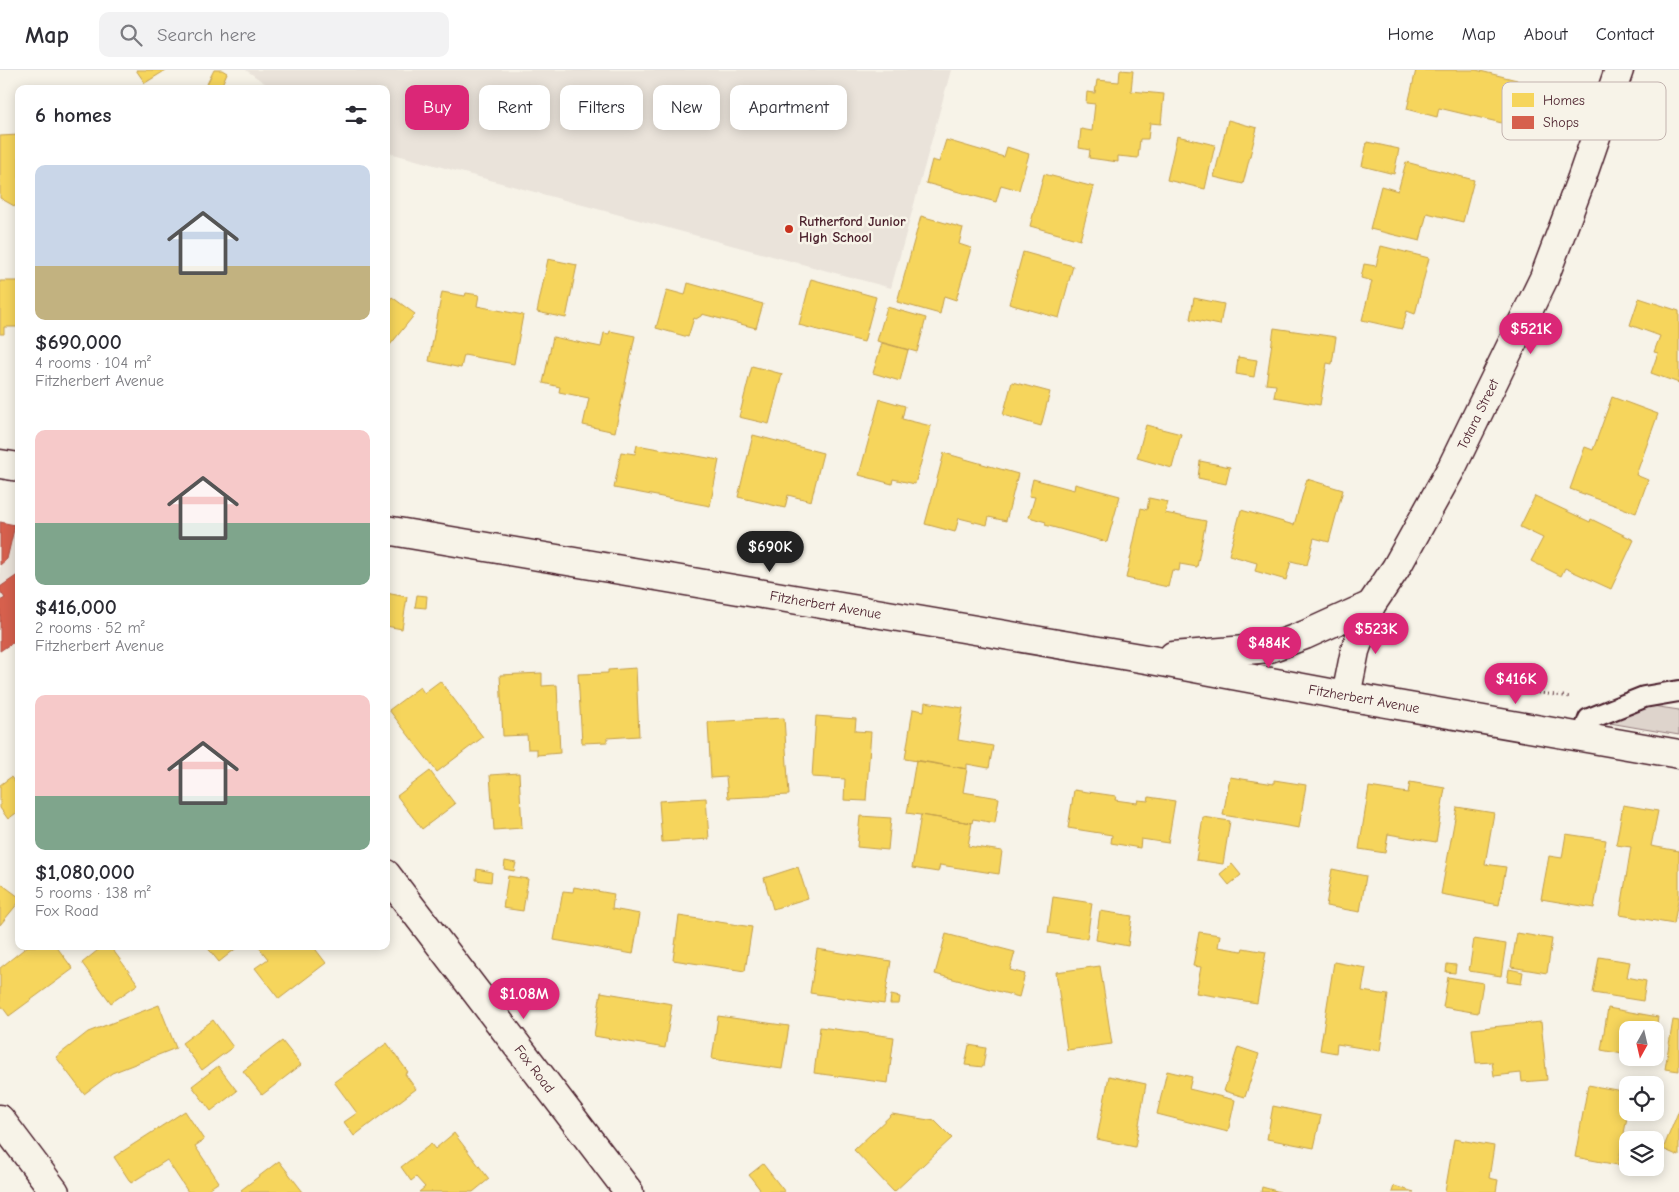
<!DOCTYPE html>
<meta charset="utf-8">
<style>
:root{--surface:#fff;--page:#f2f2f3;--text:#2b2b33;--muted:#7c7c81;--line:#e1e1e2;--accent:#db2777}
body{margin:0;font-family:"Comic Neue",sans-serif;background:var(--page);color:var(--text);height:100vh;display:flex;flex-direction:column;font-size:19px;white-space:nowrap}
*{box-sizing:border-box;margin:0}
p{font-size:16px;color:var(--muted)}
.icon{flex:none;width:28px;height:28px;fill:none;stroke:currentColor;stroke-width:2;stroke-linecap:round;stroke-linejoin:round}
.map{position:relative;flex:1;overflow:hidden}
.drawer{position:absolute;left:15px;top:15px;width:375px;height:865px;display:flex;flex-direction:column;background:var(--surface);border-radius:10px;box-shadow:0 2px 12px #0003}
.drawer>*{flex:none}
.banner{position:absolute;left:405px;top:15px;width:475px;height:45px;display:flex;gap:10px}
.needle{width:32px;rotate:188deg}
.fabs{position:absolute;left:1619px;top:951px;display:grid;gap:10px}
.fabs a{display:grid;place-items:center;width:45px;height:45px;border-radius:10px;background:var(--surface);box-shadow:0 2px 12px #0003;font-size:25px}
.price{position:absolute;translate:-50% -42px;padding:0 11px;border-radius:18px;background:var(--accent);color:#fff;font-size:16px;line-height:32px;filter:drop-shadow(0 1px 2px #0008)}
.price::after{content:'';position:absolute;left:50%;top:30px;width:15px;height:11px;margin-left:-8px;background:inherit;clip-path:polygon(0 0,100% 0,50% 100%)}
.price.on{background:#222;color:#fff}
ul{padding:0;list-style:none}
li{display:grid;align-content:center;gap:10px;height:265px;padding:0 20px}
li span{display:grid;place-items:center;height:155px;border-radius:10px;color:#555}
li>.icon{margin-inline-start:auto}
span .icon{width:90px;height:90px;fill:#fffc;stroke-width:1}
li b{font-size:21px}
h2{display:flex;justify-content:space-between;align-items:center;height:60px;padding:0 20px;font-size:21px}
.chip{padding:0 18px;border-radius:10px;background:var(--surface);box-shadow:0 2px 12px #0003;font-size:18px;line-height:45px}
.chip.on{background:var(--accent);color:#fff}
header{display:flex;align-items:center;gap:30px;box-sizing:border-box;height:70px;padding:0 25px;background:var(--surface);border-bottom:1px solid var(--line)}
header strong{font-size:24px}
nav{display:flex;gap:28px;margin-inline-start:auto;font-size:18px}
.search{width:350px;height:45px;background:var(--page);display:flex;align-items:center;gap:12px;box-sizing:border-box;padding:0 18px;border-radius:10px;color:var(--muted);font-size:19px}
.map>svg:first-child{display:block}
</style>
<header>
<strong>Map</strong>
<div class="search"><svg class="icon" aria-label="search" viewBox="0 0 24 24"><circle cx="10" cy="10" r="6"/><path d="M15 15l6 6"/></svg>Search here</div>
<nav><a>Home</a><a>Map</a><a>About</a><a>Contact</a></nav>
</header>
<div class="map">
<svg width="1679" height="1122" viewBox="0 0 1679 1122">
<rect width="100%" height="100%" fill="#f7f3e8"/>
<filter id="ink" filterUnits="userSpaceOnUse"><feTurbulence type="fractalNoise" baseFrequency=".02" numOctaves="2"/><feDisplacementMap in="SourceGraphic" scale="10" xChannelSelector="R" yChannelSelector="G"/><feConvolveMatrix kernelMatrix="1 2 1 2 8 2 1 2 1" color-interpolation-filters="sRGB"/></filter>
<g filter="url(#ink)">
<path fill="#eae3da" d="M246,0H951L891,218L386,82V19H273Z
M0,451L19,455V568L0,582Z"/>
<path fill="#ded4cc" stroke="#947a7c" d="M1646,635L1679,640V665L1604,652Z"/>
<path fill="#f6d55c" stroke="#c29e4d" d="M136,0H166L145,13Z
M214,0H222L227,3L220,19H206L205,18Z
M1120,0L1133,1L1131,21L1164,24L1161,54L1150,53L1148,69H1140L1138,88L1118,86V92L1089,88L1090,80L1079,78L1081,59L1092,61L1095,34L1086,33L1087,22L1095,23L1097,10L1119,12Z
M1416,0H1476L1517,10L1506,54L1439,38L1437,47L1407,39Z
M1228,50L1257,58L1243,114L1214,107Z
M19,65V132L16,137L0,128V66Z
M1177,66L1215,75L1205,119L1167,110Z
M946,70L1004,87L1007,77L1029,84L1019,120L1001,115L996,132L926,113L932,90L939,92Z
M1367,72L1399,79L1394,104L1362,96Z
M1406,92L1474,110L1463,152L1427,143L1420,171L1370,159L1381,116L1398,121Z
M1044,104L1094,117L1080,170L1030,156Z
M921,146L963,158L959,174L971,178L956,230L944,226L940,244L897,232Z
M1381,176L1429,188L1415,244L1407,241L1402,259L1362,250L1372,211L1361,208L1364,194L1376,196Z
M1023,182L1073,196L1059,248L1009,234Z
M548,189L577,195L566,248L537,242Z
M811,209L876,227L864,272L799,255Z
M0,211H19V257H4V264H0Z
M688,213L763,234L756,258L702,244L701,246L696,249L694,248L688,267L656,258L667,220L685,225Z
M442,222L465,226L466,223L479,225L477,236L523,245L514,294L464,285L461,298L429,291Z
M392,227L415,244L386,280V229L389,231Z
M1194,228L1224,234L1220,255L1190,249Z
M1639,228L1679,241V313L1651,303L1658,283L1654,282L1660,266L1630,255Z
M887,237L926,248L917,282L877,271Z
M1274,258L1336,267L1332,294L1327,293L1320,335L1274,327L1276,315L1266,314Z
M610,261L635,266L615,362L583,355L589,328L559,322L560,317L543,313L553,267L601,277L604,263L609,264Z
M882,273L908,280L900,311L873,303Z
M1238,287L1257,290L1254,307L1236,304Z
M752,296L782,304L769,354L739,347Z
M1012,312L1050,322L1041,356L1003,345Z
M1612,327L1658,344L1636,405L1648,410L1636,443L1570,419L1585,377L1593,380Z
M880,329L905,336L902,349L931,356L915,414L893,409L892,414L859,405Z
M1146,355L1181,364L1172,398L1137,388Z
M753,365L823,383L811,431L788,425L785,438L738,427Z
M637,375L719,390L710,436L614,418L621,382L635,384Z
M944,383L1018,404L1006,451L989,447L987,455L959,448L955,462L925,454Z
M1200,391L1230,397L1226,414L1198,408Z
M1033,409L1074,420L1075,414L1120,426L1107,472L1045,455L1046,452L1029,447L1035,427L1029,426Z
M1307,409L1343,420L1329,472L1314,468L1307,495L1291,491L1286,510L1255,501L1257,493L1229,485L1241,440L1294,455Z
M1535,426L1590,452L1591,449L1634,470L1611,519L1565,498L1561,506L1531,491L1543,468L1520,457Z
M1149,428L1168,432L1165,443L1206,451L1197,497L1180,494L1179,501L1172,500L1168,517L1126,508L1141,438L1147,440Z
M386,523L407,527L402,559L386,556Z
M417,525L427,526L426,538L415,537Z
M636,598L639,666L607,668V672L582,673L578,604L608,603V600Z
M542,603V616L557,615L560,683L537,685V679H528L527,665L503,666L500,605Z
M440,611L483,667L437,702L389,640L420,617L424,623Z
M925,632L963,638L958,670L993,676L989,698L967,694V699L905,689L913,639L924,641Z
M816,646L856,649L855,661L871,662L866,731L844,730L845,709L812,707Z
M784,648L789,725L728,728L726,707L711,708L708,652Z
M916,690L967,699L963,722L999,728L995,753L973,749L972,753L907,743Z
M430,701L455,734L422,759L397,726Z
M519,703L522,758L494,760L490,705Z
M11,707L19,718V741L8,749L0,738V715Z
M1230,707L1274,714V710L1306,715L1299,758L1223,745Z
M1410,712L1445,718L1436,772L1388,764L1385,783L1359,779L1369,717L1408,723Z
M1074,720L1116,726L1115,730L1137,733L1138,730L1148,731L1149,727L1175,731L1168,773L1141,769L1140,778L1111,773L1112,765L1068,758Z
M706,728L709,769L662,772L659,731Z
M1623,735L1658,741L1651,776L1679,781V825L1674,854L1620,845L1631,777L1616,775Z
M1457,737L1494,743L1485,794L1506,797L1499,835L1441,824Z
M921,745L972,753L968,776L1002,781L999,804L940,795L938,802L912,798Z
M860,746L891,748L888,780L857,777Z
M1203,747L1230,751L1223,794L1196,790Z
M1566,764L1606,770L1594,838L1541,829L1549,786L1562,788Z
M505,791L516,793L514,801L504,799Z
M1232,794L1241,805L1229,815L1220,804Z
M798,797L808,828L773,839L764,808Z
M477,799L492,802L491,812L476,810Z
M1332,799L1366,806L1360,842L1326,836Z
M508,806L528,809L523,841L503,838Z
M0,813L19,827V832L0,855Z
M574,817L614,824L612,839L640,844L633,884L554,870L563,821L573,822Z
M1053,827L1092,833L1087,869L1048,863Z
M1100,841L1132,846L1128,876L1096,870Z
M679,846L752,857L745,901L673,890Z
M1199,862L1220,865L1218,877L1242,881L1243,878L1266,882L1257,933L1196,923L1201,897L1193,896Z
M1517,863L1552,869L1547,903L1511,897Z
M946,864L1015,882L1010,900L1025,904L1019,927L935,904Z
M1474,869L1506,874L1501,906L1469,901Z
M28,876H56L73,899L9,946L0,934V898Z
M103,876H110L138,914L111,933L82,893Z
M206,876H239L219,892Z
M258,876H313L326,893L279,929L255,898L268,889Z
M817,879L891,891L884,934L810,923Z
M1599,887L1630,892L1627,907L1646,911L1643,931L1593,923Z
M1334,892L1366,898L1362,921L1388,925L1380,981L1337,974L1336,983L1320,980Z
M1447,894L1456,895L1455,903L1446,902Z
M1100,896L1112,974L1067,980L1056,902Z
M1509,899L1523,902L1521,914L1507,912Z
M1448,907L1483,913L1478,943L1443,937Z
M601,922L672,934L665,978L594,966Z
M891,925L900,927L899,934H890Z
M159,935L176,978L112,1003L84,1024L56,987L88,962Z
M1608,938L1658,947L1655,965V960H1628V985L1601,980Z
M718,946L789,956L782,999L712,989Z
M213,950L233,977L202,1000L182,973Z
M1673,950L1679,951V1001L1665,999Z
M1541,952L1547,1010L1522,1012L1521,1003L1494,1006L1492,992L1476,993L1472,959Z
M820,957L894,967L888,1013L814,1003Z
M282,971L301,995L262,1025L243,1001Z
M387,973L408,1002L405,1004L416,1019L354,1066L344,1052L357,1043L334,1012Z
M969,975L986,978L983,997L965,995Z
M1238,977L1259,984L1245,1027L1224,1021Z
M218,996L237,1021L211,1041L192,1016Z
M1167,1001L1192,1007L1189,1019L1235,1030L1228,1062L1157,1044Z
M1109,1006L1146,1014L1135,1077L1097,1069Z
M1588,1015L1628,1022V1042L1618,1095L1575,1087Z
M1273,1036L1321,1046L1314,1078L1267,1069Z
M1679,1040V1086L1663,1079Z
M185,1041L204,1070L195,1076L219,1112L204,1122H188L167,1090L131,1113L114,1087Z
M892,1044L935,1051L952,1068L894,1122L854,1080Z
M454,1063L489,1109L473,1122H419L425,1117L416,1107L411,1111L401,1097L431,1074L435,1079Z
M1454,1069L1494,1076L1489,1108L1498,1110L1496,1122H1445Z
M279,1091L303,1122H243L241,1120Z
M763,1094L785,1122H762L749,1105Z
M1394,1116L1414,1122H1392Z
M1262,1117L1280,1122H1261Z"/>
<path fill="#d6604d" stroke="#ac4c43" d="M0,452L15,455L7,489L0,495Z
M19,504V568L0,581V531L5,528L0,521V517Z"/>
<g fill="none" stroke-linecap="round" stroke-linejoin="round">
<defs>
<path id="service" d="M1582,668L1589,649L1644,627L1679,621"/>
<path id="minor" d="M0,1049L55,1122"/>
<g id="tertiary">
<path d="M1346,626L1679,684"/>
<path id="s1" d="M386,804L629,1122"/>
</g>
<g id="secondary">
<path d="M0,394L19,397"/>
<path id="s2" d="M386,460L1146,589L1346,626L1355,581L1371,535L1396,498L1452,397L1544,208L1581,110L1619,0"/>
<path d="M1173,586L1270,578L1305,565L1371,535"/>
</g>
</defs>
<use href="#service" stroke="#4a1f2b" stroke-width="24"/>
<use href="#minor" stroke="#4a1f2b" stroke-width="31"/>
<use href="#tertiary" stroke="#4a1f2b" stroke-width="31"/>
<use href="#secondary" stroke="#4a1f2b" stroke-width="31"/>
<path stroke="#4a1f2b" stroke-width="3" stroke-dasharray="1 4" stroke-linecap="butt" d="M1523,621L1571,627"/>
<use href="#service" stroke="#f7f3e8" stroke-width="20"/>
<use href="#minor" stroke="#f7f3e8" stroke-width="28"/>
<use href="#tertiary" stroke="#f7f3e8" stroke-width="28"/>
<use href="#secondary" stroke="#f7f3e8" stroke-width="28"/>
</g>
</g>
<circle fill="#c8321e" stroke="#f7f3e8" stroke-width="2" cx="789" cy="159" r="5"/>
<g text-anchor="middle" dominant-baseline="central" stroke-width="5" stroke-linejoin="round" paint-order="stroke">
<g font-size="14" font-weight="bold" fill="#4a1f2b" stroke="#f7f3e8" text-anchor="start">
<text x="799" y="151">Rutherford Junior<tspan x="799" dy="16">High School</tspan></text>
</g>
<g font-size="14" fill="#4a1f2b" stroke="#f7f3e8">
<text stroke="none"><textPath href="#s2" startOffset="1288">Totara Street</textPath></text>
<text stroke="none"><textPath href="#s2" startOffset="446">Fitzherbert Avenue</textPath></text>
<text transform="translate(1364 629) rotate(10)">Fitzherbert Avenue</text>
<text stroke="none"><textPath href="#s1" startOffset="245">Fox Road</textPath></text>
</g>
</g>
<rect x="1502" y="12" width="164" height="58" rx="8" fill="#f7f3e8" stroke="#c3b3af" stroke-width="1"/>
<rect x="1512" y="23" width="22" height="14" fill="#f6d55c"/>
<rect x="1512" y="46" width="22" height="13" fill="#d6604d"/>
<g font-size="14" fill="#4a1f2b">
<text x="1543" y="35">Homes</text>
<text x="1543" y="57">Shops</text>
</g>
</svg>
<div class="fabs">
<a><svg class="needle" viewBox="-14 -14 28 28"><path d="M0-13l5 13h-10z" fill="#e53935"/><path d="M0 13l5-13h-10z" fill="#7c7c81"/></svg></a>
<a><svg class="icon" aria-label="locate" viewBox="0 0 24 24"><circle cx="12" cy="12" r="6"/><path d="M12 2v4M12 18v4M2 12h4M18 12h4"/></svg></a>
<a><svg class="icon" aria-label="layers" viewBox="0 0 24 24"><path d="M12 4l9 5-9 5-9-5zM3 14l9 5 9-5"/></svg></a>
</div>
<b class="price" style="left:1531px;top:285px">$521K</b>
<b class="price on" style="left:770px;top:503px">$690K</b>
<b class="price" style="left:1376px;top:585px">$523K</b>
<b class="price" style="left:1269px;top:599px">$484K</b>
<b class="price" style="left:1516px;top:635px">$416K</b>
<b class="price" style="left:524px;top:950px">$1.08M</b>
<div class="banner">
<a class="chip on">Buy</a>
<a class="chip">Rent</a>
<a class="chip">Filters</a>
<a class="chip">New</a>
<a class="chip">Apartment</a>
</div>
<section class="drawer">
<h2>6 homes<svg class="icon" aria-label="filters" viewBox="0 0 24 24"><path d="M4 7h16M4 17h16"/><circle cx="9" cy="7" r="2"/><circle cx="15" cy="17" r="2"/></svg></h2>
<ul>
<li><span style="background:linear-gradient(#c9d6e8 65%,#c2b280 0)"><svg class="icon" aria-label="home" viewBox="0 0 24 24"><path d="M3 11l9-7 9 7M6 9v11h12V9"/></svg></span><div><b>$690,000</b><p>4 rooms · 104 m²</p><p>Fitzherbert Avenue</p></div></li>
<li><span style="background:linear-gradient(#f6c9c9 60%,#7fa58c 0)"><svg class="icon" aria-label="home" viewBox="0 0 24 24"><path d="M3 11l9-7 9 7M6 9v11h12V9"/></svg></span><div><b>$416,000</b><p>2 rooms · 52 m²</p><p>Fitzherbert Avenue</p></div></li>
<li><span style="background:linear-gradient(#f6c9c9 65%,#7fa58c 0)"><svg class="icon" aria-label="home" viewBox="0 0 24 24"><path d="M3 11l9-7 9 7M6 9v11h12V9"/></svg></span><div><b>$1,080,000</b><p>5 rooms · 138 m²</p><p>Fox Road</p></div></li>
</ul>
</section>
</div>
